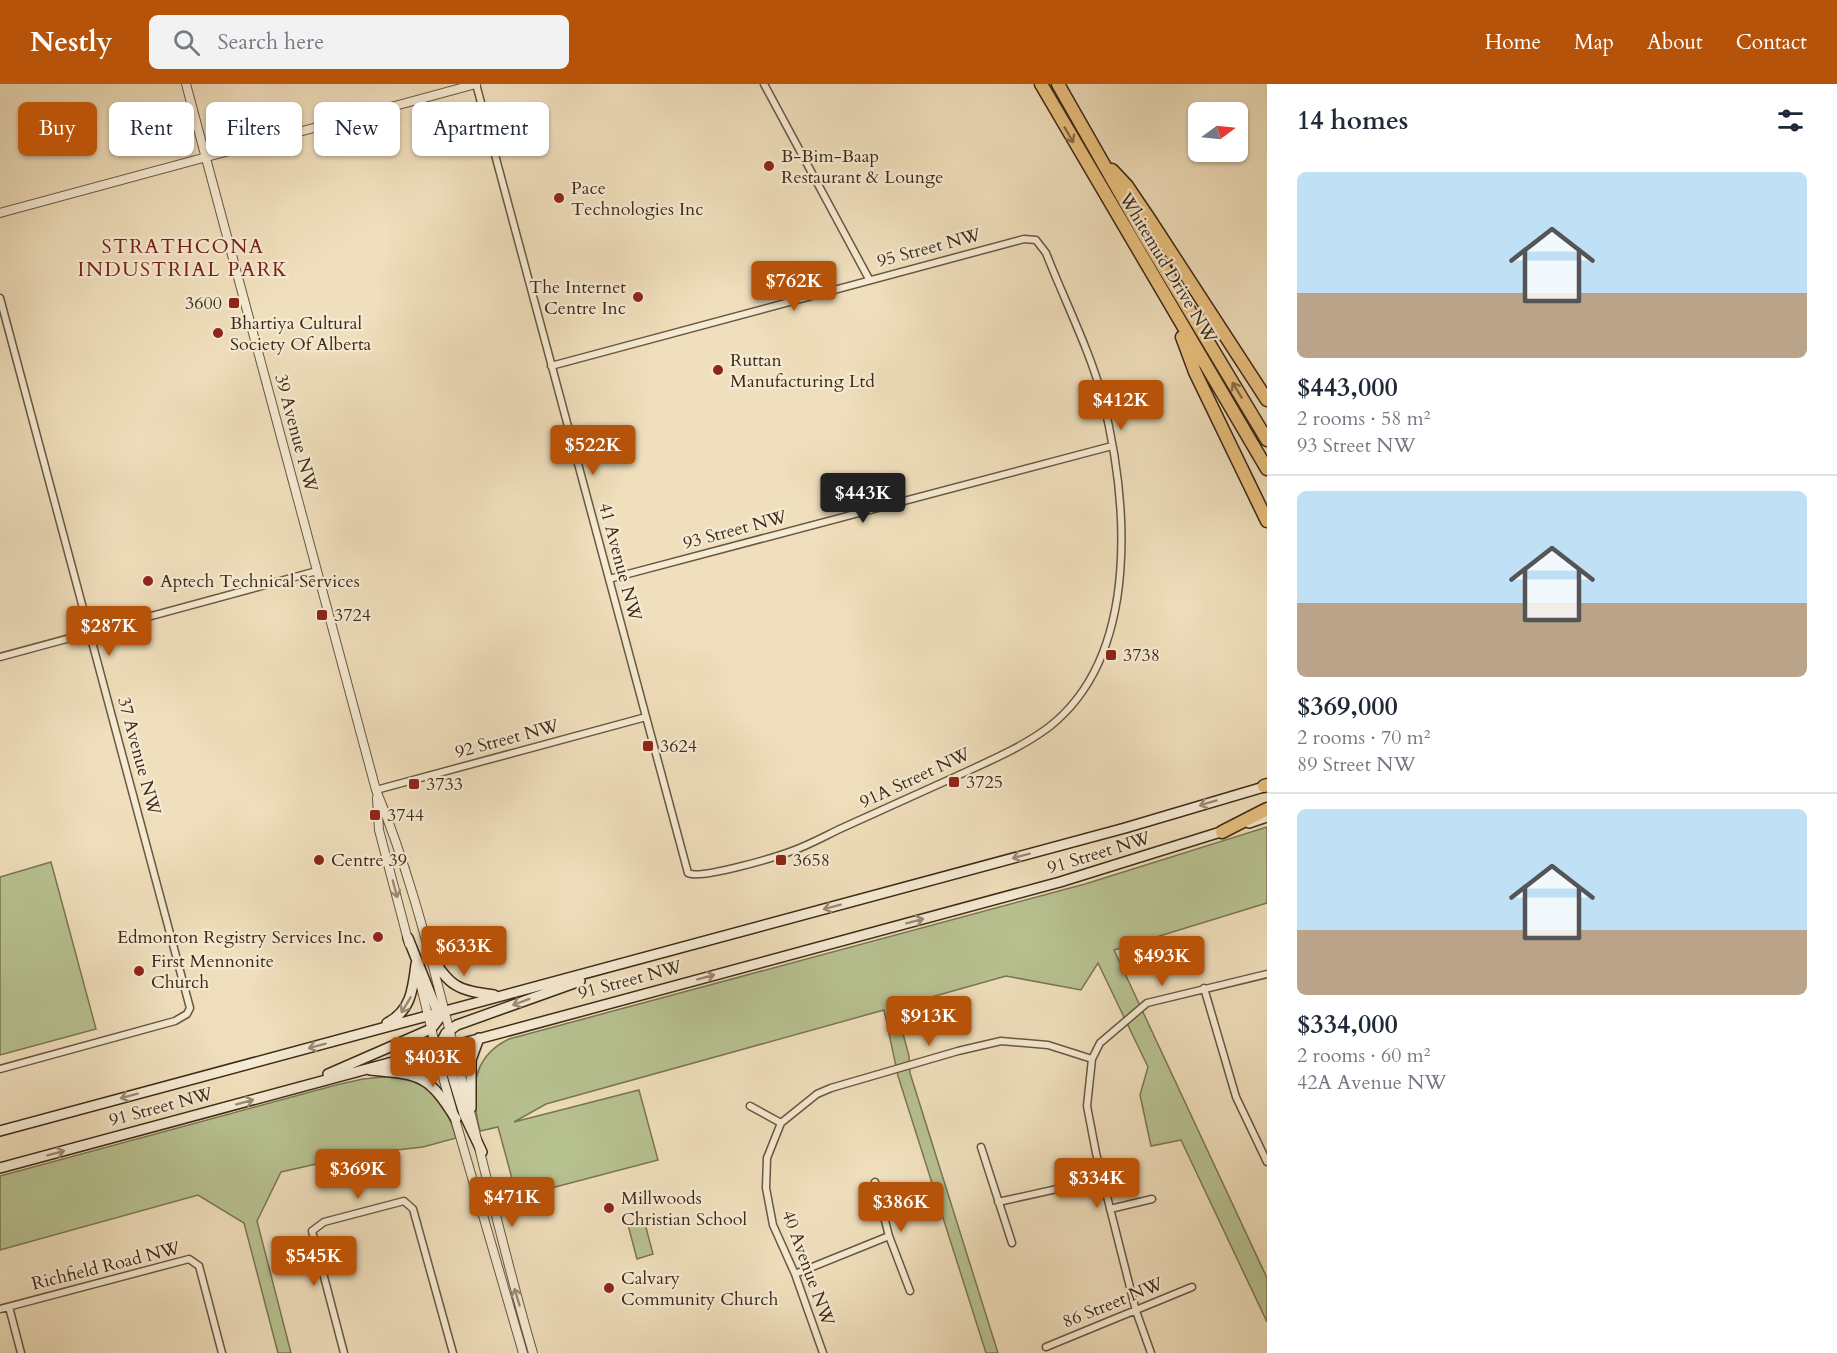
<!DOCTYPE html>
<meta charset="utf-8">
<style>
:root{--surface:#fff;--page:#f2f2f3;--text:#1f2937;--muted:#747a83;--line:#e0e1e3;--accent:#b45309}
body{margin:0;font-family:Cardo,serif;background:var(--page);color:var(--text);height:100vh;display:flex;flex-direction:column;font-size:22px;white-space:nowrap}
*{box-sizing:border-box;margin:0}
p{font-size:20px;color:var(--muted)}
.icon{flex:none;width:33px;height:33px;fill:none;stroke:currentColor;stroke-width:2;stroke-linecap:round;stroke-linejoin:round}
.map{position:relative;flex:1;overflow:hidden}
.drawer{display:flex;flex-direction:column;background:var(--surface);width:570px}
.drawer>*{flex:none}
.guide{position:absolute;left:18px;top:18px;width:570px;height:54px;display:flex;gap:12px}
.needle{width:39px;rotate:75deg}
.fabs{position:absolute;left:1188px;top:18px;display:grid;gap:12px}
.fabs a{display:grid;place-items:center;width:60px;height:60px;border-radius:9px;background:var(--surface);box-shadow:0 2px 4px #0004;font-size:30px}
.price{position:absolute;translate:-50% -51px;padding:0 14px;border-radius:6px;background:var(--accent);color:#fff;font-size:20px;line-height:39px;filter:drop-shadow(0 2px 3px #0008)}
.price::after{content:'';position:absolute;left:50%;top:36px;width:18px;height:14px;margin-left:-9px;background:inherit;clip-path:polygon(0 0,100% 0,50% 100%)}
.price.on{background:#222;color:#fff}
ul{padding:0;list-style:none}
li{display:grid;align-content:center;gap:12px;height:318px;padding:0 30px}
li+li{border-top:2px solid var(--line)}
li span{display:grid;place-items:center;height:186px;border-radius:9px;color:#555}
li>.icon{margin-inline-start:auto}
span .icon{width:108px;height:108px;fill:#fffc;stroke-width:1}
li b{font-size:26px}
h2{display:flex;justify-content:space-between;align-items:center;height:72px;padding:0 30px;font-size:26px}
.pill{padding:0 21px;border-radius:9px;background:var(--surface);box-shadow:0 2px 4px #0004;font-size:21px;line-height:54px}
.pill.on{background:var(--accent);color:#fff}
header{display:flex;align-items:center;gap:36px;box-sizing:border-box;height:84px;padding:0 30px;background:var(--accent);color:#fff}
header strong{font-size:28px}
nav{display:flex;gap:33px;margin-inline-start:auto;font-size:21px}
.search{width:420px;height:54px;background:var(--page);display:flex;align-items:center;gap:15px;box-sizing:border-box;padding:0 21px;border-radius:9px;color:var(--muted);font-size:22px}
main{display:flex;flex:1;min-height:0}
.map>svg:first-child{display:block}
</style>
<header>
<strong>Nestly</strong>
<div class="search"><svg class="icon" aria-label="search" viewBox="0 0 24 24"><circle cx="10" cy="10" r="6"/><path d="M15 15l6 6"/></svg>Search here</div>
<nav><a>Home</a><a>Map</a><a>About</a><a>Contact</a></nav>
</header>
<main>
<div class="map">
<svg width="1267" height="1269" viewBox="0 0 1267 1269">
<rect width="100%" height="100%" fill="#f0dfbc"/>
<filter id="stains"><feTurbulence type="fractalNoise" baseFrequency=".00333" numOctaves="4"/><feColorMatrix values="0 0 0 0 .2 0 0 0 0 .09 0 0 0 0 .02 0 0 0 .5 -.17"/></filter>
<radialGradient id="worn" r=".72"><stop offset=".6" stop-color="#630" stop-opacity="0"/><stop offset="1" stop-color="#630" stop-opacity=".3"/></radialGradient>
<path fill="#b8c291" stroke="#7b7654" stroke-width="1.5" d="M1267,743V819L1114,866L1267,1194V1238L1181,1056L1151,1062L1140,1011L1148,983L1098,879L1081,906L1006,892L896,923L909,972L910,989L998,1269H986L898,992L884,926L546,1020L514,1038L639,1006L658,1076L517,1113L498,1043L480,1047C471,1011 469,974 509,955L1085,800Z
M51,778L96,945L0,971V793Z
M394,992C432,999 446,1018 456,1054L423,1063L361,1070L281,1088L257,1137L291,1269H278L244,1139L198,1111L0,1166V1092L336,1001L363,995Z
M644,1136L653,1170L637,1175L628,1141Z"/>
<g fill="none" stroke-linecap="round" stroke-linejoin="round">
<defs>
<path id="minor" d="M476,0L688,789C700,796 776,773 792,767C809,761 825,752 842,744C880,727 919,709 957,692C989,677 1021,664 1049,643C1142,570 1128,415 1102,312C1090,267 1063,213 1046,169L1036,156L1024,155L551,282
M764,0L869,195
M0,214L190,924L187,930L175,937L0,985
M609,495L1112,362
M0,573L317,487
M376,706L646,633
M1204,904L1236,1013L1267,1078
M750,1022L781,1039
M781,1039L817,1010L831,1004L958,967L1001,957L1048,961L1092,975
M781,1039L767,1074L766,1104L773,1141L795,1190L823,1269
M981,1063L1012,1159
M875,1098L889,1152L910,1207
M998,1118L1102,1095
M1110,1125L1152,1115
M795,1190L889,1152
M9,1223L21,1269
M0,1225L189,1175L199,1182L222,1269
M1046,1263L1192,1203
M344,1269L312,1147L324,1138L404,1117L413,1125L453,1269
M1151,1269L1136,1227L1096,1069L1087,1022L1092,975L1100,959L1147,919L1267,890"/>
<path id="tertiary" d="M186,0L376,706C406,778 426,854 445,929C475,1042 500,1157 533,1269
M0,129L476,0
M377,714L379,746L409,860
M417,886L444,997L523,1269"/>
<path id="secondary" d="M1249,739L1267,733
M408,854L439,932
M430,870C450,903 457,906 494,911
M387,939C411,927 413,905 416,880
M442,958L464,1030L482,1068
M437,966L446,949L457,941L580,897
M370,986C421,991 428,990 456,1035
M328,990L431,945L445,927
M471,1024V976L479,954
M0,1047L1125,744L1267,702
M0,1084L1060,798L1227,746"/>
<path id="motorway" d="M1041,0L1267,385
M1058,0L1144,151L1267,356
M1112,86L1127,102L1150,136L1267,316
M1182,253L1195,288L1267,437
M1264,702L1267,701
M1222,748L1267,725"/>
</defs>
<use href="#minor" stroke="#6a5740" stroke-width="9"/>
<use href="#tertiary" stroke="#6a5740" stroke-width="10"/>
<use href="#secondary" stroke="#3e2a17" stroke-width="12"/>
<use href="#motorway" stroke="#3e2a17" stroke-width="15"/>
<use href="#minor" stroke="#f5ead3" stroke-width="6"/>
<use href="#tertiary" stroke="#f5ead3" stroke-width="8"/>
<use href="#secondary" stroke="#f5ead3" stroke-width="9"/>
<use href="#motorway" stroke="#e8c07e" stroke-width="12"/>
</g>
<defs><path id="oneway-shaft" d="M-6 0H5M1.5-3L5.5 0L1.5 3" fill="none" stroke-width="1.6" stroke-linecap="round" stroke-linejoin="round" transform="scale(1.5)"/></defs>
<g stroke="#8a6e45">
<use href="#oneway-shaft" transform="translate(1069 51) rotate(60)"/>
<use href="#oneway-shaft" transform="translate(1237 306) rotate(-121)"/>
</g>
<g stroke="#9a8a75">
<use href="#oneway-shaft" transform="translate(1208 719) rotate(163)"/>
<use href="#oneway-shaft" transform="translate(1021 772) rotate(165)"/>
<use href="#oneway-shaft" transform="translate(395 805) rotate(75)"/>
<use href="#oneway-shaft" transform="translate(832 823) rotate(165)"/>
<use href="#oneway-shaft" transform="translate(915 837) rotate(-15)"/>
<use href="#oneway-shaft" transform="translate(706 893) rotate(-15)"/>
<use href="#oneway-shaft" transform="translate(521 918) rotate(160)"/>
<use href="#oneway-shaft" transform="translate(406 921) rotate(121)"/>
<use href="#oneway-shaft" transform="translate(317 962) rotate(165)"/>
<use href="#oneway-shaft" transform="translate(129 1012) rotate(165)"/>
<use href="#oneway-shaft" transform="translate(245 1018) rotate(-15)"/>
<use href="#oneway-shaft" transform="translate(56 1069) rotate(-15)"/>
<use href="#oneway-shaft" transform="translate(517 1213) rotate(-107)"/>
</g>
<g fill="#8f2418" stroke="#f5ead3" stroke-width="2">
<circle cx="769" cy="82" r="6"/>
<circle cx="559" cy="114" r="6"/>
<circle cx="638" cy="213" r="6"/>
<rect x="228" y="213" width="12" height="12" rx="3"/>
<circle cx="218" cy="249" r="6"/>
<circle cx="718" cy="286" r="6"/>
<circle cx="148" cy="497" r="6"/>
<rect x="316" y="525" width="12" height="12" rx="3"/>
<rect x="1105" y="565" width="12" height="12" rx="3"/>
<rect x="642" y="656" width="12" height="12" rx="3"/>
<rect x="948" y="692" width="12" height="12" rx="3"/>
<rect x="408" y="694" width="12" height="12" rx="3"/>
<rect x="369" y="725" width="12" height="12" rx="3"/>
<circle cx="319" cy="776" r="6"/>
<rect x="775" y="770" width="12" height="12" rx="3"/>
<circle cx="378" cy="853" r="6"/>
<circle cx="139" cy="887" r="6"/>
<circle cx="609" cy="1124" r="6"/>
<circle cx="609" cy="1204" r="6"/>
</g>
<g text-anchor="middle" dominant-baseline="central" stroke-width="4.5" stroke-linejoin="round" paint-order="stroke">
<g font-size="18" fill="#3e2a17" stroke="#f5ead3" text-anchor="start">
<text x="781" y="72">B-Bim-Baap<tspan x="781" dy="21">Restaurant &amp; Lounge</tspan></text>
<text x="571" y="104">Pace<tspan x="571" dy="21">Technologies Inc</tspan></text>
<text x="626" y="203" text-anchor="end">The Internet<tspan x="626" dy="21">Centre Inc</tspan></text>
<text x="222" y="219" text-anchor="end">3600</text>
<text x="230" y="239">Bhartiya Cultural<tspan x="230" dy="21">Society Of Alberta</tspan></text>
<text x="730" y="276">Ruttan<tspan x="730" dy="21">Manufacturing Ltd</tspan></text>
<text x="160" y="497">Aptech Technical Services</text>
<text x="334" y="531">3724</text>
<text x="1123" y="571">3738</text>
<text x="660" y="662">3624</text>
<text x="966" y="698">3725</text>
<text x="426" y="700">3733</text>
<text x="387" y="731">3744</text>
<text x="331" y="776">Centre 39</text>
<text x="793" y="776">3658</text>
<text x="366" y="853" text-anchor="end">Edmonton Registry Services Inc.</text>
<text x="151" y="877">First Mennonite<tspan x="151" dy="21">Church</tspan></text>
<text x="621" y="1114">Millwoods<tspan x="621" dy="21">Christian School</tspan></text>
<text x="621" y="1194">Calvary<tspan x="621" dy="21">Community Church</tspan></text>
</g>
<g font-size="18" fill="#3e2a17" stroke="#f5ead3">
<text transform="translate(929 164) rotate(-15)">95 Street NW</text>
<text transform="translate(1168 184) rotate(59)">Whitemud Drive NW</text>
<text transform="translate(296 349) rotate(75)">39 Avenue NW</text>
<text transform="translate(735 446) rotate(-15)">93 Street NW</text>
<text transform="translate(620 478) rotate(75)">41 Avenue NW</text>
<text transform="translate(507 655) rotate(-15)">92 Street NW</text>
<text transform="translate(139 672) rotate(75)">37 Avenue NW</text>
<text transform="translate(915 694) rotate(-25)">91A Street NW</text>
<text transform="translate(1099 769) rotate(-17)">91 Street NW</text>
<text transform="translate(630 896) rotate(-15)">91 Street NW</text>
<text transform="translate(161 1023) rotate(-15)">91 Street NW</text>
<text transform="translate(106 1182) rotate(-14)">Richfield Road NW</text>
<text transform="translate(808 1184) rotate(70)">40 Avenue NW</text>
<text transform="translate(1113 1219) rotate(-22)">86 Street NW</text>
</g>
<g font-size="20" letter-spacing="1.5" fill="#7a1f14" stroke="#f5ead3">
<text x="183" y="162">STRATHCONA<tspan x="183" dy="23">INDUSTRIAL PARK</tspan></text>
</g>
</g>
<rect width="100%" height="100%" filter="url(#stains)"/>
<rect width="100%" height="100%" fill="url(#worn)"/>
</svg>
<div class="fabs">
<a><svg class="needle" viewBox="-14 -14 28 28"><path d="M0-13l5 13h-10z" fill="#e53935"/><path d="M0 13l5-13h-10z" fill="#747a83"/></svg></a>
</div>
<b class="price" style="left:794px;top:228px">$762K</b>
<b class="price" style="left:1121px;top:347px">$412K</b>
<b class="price" style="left:593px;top:392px">$522K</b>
<b class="price on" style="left:863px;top:440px">$443K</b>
<b class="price" style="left:109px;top:573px">$287K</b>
<b class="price" style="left:464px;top:893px">$633K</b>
<b class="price" style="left:1162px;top:903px">$493K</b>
<b class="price" style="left:929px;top:963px">$913K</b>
<b class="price" style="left:433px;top:1004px">$403K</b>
<b class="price" style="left:358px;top:1116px">$369K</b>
<b class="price" style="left:1097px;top:1125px">$334K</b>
<b class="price" style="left:512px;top:1144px">$471K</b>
<b class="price" style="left:901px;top:1149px">$386K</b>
<b class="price" style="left:314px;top:1203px">$545K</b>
<div class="guide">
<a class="pill on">Buy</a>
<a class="pill">Rent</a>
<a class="pill">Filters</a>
<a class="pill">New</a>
<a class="pill">Apartment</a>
</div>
</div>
<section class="drawer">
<h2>14 homes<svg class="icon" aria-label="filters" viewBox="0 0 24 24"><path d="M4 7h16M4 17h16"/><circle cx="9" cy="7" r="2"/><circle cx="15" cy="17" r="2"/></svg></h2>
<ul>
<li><span style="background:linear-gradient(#bfe0f5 65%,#b9a48a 0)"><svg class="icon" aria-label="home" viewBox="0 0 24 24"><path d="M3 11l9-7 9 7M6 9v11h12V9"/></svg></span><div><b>$443,000</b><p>2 rooms · 58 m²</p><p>93 Street NW</p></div></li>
<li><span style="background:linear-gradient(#bfe0f5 60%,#b9a48a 0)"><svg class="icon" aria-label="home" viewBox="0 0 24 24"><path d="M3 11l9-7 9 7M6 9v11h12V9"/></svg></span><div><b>$369,000</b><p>2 rooms · 70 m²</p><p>89 Street NW</p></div></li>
<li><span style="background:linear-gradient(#bfe0f5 65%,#b9a48a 0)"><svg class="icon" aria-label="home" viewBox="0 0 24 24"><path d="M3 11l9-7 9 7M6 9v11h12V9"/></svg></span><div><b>$334,000</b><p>2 rooms · 60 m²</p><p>42A Avenue NW</p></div></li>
</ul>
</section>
</main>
